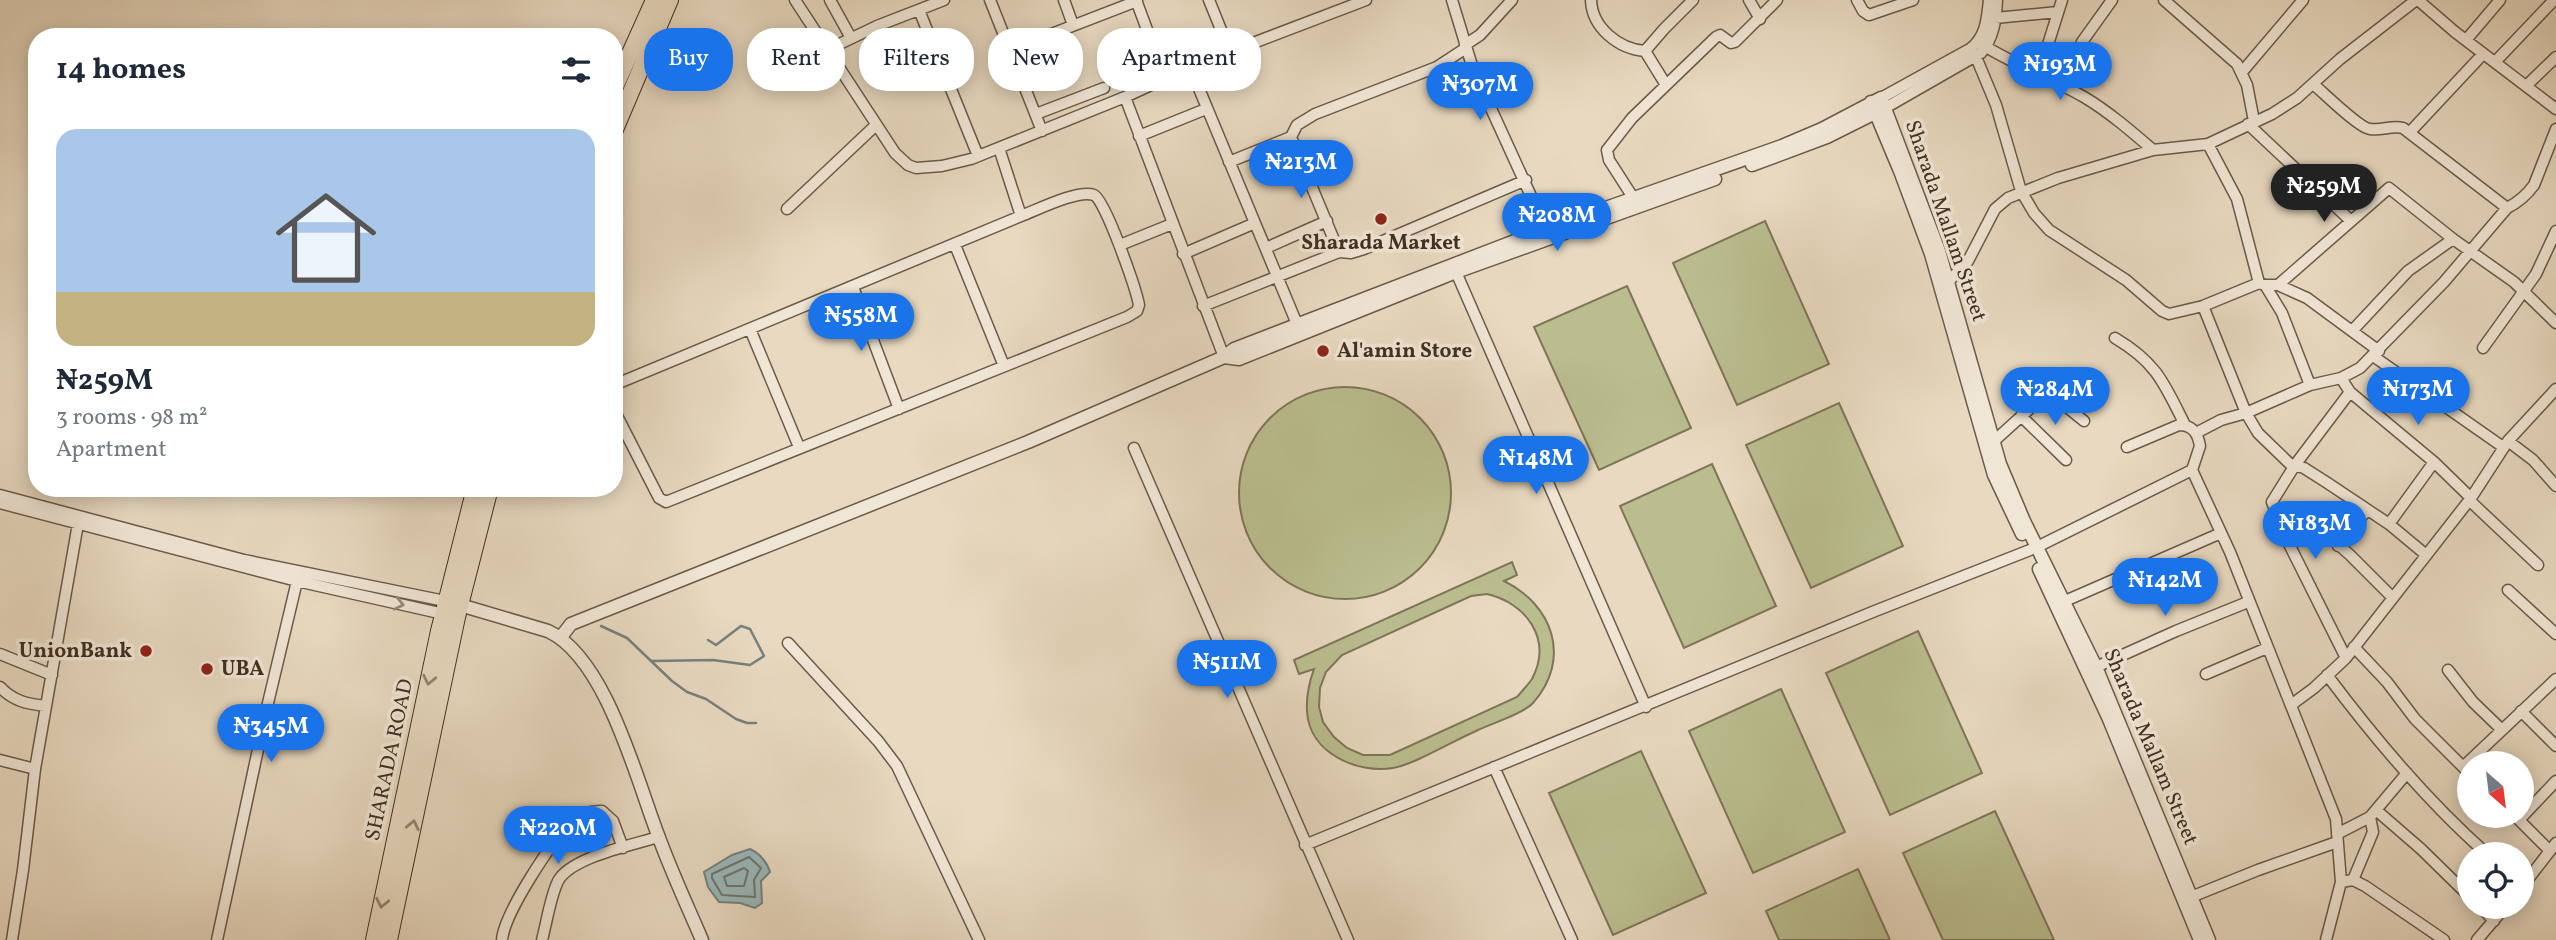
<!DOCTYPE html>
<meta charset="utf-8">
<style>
:root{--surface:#fff;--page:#f2f2f3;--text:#1f2937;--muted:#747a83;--accent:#1a73e8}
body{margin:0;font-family:Vollkorn,serif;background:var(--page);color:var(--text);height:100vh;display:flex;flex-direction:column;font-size:26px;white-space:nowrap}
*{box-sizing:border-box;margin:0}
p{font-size:23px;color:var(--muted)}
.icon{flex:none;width:38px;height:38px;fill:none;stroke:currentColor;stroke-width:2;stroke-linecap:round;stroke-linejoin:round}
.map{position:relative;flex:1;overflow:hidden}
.details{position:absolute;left:28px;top:28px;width:595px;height:469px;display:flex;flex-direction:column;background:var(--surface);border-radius:28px;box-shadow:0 4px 18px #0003}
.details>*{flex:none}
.top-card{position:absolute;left:644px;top:28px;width:665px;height:63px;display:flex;gap:14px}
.needle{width:46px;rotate:152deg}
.tools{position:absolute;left:2457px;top:751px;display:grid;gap:14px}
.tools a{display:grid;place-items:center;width:77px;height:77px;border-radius:50%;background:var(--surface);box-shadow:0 4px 18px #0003;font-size:35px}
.price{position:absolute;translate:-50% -60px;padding:0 16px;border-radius:24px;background:var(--accent);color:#fff;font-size:23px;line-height:46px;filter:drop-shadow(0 2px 4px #0008)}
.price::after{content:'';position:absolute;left:50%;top:42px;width:21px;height:16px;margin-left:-10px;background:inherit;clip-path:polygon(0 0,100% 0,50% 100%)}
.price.on{background:#222;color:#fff}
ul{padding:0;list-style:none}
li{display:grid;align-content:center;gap:14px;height:371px;padding:0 28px}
li span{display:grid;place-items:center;height:217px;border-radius:21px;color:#555}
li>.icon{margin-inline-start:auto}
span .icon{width:126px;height:126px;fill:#fffc;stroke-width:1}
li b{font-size:30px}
h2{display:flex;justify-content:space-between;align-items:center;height:84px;padding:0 28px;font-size:30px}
.tag{padding:0 24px;border-radius:28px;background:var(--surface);box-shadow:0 4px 18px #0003;font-size:24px;line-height:63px}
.tag.on{background:var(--accent);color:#fff}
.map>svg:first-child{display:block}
</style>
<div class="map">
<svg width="2556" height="940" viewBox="0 0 2556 940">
<rect width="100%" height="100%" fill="#e8d9c0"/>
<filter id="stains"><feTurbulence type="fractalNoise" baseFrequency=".00286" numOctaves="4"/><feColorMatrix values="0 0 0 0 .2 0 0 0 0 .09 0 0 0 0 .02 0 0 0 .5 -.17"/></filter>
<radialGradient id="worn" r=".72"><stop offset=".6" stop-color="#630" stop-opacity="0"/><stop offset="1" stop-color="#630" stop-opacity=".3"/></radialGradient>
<path fill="#babe8f" stroke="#7d7658" stroke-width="2" fill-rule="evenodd" d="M1765,221L1829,364L1737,405L1673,263Z
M1627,286L1691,428L1599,470L1534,327Z
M1239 493a106 106 0 1 1 212 0a106 106 0 1 1-212 0Z
M1839,403L1903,546L1811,588L1746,445Z
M1712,464L1776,606L1684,648L1620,506Z
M1512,562L1517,575L1504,581C1553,605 1572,659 1533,703C1523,714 1490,724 1476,731C1455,740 1413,765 1393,768C1357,774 1309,753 1307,711C1306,696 1309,683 1314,669L1299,674L1294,660ZM1487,594C1526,603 1553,639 1532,679C1528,685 1522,691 1517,697L1390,755H1363L1347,748L1334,737L1323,722L1319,707L1320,688L1326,672L1342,655L1471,596Z
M1918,631L1982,773L1890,815L1826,673Z
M1781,689L1845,832L1753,873L1689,731Z
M1641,751L1706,893L1613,935L1549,793Z
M1995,811L2054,940H1943L1903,853Z
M1858,869L1890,940H1779L1766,911Z"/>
<path fill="#9ab8bb" stroke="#76817d" stroke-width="2" d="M750,849C759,853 767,862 770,872L761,881L762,903L755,908L740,903L719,902L708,887L704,872L732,855Z"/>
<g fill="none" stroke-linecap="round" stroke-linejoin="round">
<path stroke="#6d746e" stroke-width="2" d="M749,857L761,868L754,880L755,897L722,895L712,878V874Z
M744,868L748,871L744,886H727L724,877Z"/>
<path stroke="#76817d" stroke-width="2.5" d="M601,626L627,638L672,681L687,692L706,699L736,719L747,723H756
M652,661L713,660L750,665L764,656L750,629L741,626L716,645L708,640"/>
<defs>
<path id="minor" d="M795,0L895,153L908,165L916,168L942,166L971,159L1125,97L1190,67L1366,0
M830,0L851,38
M990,0L1042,131
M1064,0L1073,25
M1136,0L1165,78
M1209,0L1230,52
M1452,0L1473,69L1546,229
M1591,0C1592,28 1619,49 1645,51
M1749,0L1760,19
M1857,0L1863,11L1869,15L1913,0
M2164,0L2237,64L2247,85L2254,121
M2418,0L2455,32L2556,109
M919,10L978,156
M1995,18L2058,12
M2466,40L2500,0
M1978,42C2012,64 2049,77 2084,97C2109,112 2131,131 2153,150
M1465,45L1480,35L1512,0
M827,50L877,26L944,0
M1010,50L1137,1
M1976,57L1996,105L2021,191L2034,213L2049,230L2126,280L2162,311L2169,314L2203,306L2259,283L2265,285H2278L2307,298L2379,351
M2495,62L2554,0
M1190,67L1297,324
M2242,72L2303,0
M2038,76L2062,0
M2313,84C2323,92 2359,128 2370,129C2382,131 2391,125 2403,128L2507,208
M1666,85L1645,51L1664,29L1693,0
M2063,86L2082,42L2112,0
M2526,86L2556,57
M1125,97L1224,357
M1881,98L1970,49C1986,37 1987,19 1989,0
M1885,108L1981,53C1994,38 1996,19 1997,0
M1036,114L1104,88
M2248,124L2351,221
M2410,132L2483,54
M1139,136L1206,109
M2208,144L2237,199L2259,283
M999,148L1021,216
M1229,162L1291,137
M1634,199L1609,160L1607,150L1632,118L1716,37L1720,35L1731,43L1735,42L1777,0
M787,209L876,125
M955,245L1004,366
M1120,245L1172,224
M1266,248L1327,221
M1339,252L1291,137L1297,125L1315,114L1437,67L1466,48
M1183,254L1255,223
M1456,272L1646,707
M1948,282L1968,261L1995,209L2008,198L2058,178L2153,150L2208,144L2272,114L2297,98L2340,59L2416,0
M2265,285L2282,313L2310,385
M2278,285L2389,188L2453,239L2514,282L2556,323
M853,287L899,409
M1203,306L1339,252L1351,253L1364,249L1526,180
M2203,306L2246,413L2258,433L2290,464L2304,468L2326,482L2389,524L2425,554
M750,329L799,447
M2352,331L2408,271L2453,239
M2115,338C2157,363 2164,383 2185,425
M2483,348L2536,274L2556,231
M2373,356L2503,447
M2341,378L2350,392L2434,462L2471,498
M614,385L1021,216C1037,210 1078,189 1094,195C1105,199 1136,289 1139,305L1137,311L1127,317L666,502L659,498L614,410
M2021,416L2066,460
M2196,433L2221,420L2246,413L2310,385L2341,378L2360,368L2444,282L2507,208C2519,202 2526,196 2534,185L2556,129
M2508,441L2533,460L2556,486
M1993,442L2046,394H2051L2084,421
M1134,448L1348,940
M2192,470L2230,552L2336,819L2341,882L2326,940
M0,495L244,560L450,602
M2469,500L2538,565
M0,503L297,581L448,615
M2305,515L2350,555L2393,598
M2389,524L2434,462
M2338,546L2367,510
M2037,547L2192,470L2200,446C2198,434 2193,425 2179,425L2127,447
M2508,590L2556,634
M2065,601L2221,533
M788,643L878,741L897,766L979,940
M2354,647L2387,682L2415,719L2469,773
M0,654L52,675
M2346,658L2283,532L2272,502L2295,465L2350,392
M2096,667L2176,631L2248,602
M2448,670L2473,702L2501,729
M2206,674L2267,648
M2327,675C2375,739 2427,801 2487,854
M0,687C13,701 27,704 46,706
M2291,705L2314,688L2346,658L2471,498L2508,441L2556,389
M2521,711L2556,746
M0,760L35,769
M1494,767L1572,940
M2463,767L2556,679
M2376,810L2421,849L2469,896
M2515,816L2549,850
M2519,820L2556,781
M2337,834L2370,817L2407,773
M1305,845L1875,611L2030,550
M2353,880L2373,832L2370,817
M2341,882L2353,880L2365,886L2444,940
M2522,887L2556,843
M2191,897L2258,870L2337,842
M2480,906L2494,921
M12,940L23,870L35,769L79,518
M217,940L268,703L297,581
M502,940C504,914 552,840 572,822C580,814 591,811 602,811L613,821L623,848
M542,940C547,921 550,898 558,881C571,857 633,845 658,837
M2477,940L2506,906"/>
<path id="tertiary" d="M1871,102L1900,171L1931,254L1994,475L2022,534
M1752,165L1827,137L1883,109
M1224,357L1239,359L1456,272L1715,179
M2039,569L2108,717L2200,940
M460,605L548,631C606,658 636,778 658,835C671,871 687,905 702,940
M561,637L571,624L1028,442L1224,357L1234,349L1546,229L1782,146L1822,129L1881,98L1939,251L2000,464L2024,521L2096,667L2209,940"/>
<path id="primary" d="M614,89L654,0
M614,132L670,0
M374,940L439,631L475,488
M389,940L457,617L490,488"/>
</defs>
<use href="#minor" stroke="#6a5a48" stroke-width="13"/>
<use href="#tertiary" stroke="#6a5a48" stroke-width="15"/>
<use href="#primary" stroke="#402f20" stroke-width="18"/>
<use href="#minor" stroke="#f0e6d6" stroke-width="10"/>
<use href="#tertiary" stroke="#f0e6d6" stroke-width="12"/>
<use href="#primary" stroke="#e8d9c0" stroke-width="16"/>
</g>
<defs><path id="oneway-chevron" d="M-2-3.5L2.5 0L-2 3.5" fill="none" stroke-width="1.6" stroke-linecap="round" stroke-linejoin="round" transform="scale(1.75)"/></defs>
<use stroke="#988a7b" href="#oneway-chevron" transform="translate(399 604) rotate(13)"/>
<g stroke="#948470">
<use href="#oneway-chevron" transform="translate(429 680) rotate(102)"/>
<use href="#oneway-chevron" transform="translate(413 825) rotate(-78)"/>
<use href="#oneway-chevron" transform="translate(382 903) rotate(102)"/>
</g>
<g fill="#8f2418" stroke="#f0e6d6" stroke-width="2.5">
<circle cx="1381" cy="219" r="7"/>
<circle cx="1323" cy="351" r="7"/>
<circle cx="146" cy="651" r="7"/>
<circle cx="207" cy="669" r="7"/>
</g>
<g text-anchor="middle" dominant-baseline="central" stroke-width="7" stroke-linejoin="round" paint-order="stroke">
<g font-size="21" fill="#402f20" stroke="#f0e6d6">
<text transform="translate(1945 221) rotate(71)">Sharada Mallam Street</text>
<text transform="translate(2150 747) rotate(67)">Sharada Mallam Street</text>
<text transform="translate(390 760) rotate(-78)">SHARADA ROAD</text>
</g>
<g font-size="21" font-weight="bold" fill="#402f20" stroke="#f0e6d6" text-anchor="start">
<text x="1381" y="243" text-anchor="middle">Sharada Market</text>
<text x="1337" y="351">Al'amin Store</text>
<text x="132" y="651" text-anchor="end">UnionBank</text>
<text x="221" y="669">UBA</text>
</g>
</g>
<rect width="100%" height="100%" filter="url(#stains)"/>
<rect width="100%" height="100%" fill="url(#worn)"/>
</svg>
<div class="tools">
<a><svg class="needle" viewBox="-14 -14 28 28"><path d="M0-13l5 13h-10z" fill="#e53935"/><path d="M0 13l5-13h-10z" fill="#747a83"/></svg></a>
<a><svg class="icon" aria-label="locate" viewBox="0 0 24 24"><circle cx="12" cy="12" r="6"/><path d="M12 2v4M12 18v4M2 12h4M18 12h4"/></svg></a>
</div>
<b class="price" style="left:2060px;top:102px">₦193M</b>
<b class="price" style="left:1480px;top:122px">₦307M</b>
<b class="price" style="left:1301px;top:200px">₦213M</b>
<b class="price on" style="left:2324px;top:224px">₦259M</b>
<b class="price" style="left:1557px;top:253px">₦208M</b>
<b class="price" style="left:861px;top:353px">₦558M</b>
<b class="price" style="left:2055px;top:427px">₦284M</b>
<b class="price" style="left:2418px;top:427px">₦173M</b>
<b class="price" style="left:1536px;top:496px">₦148M</b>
<b class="price" style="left:2315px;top:561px">₦183M</b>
<b class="price" style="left:2165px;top:618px">₦142M</b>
<b class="price" style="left:1227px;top:700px">₦511M</b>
<b class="price" style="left:271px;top:764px">₦345M</b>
<b class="price" style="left:558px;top:866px">₦220M</b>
<div class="top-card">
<a class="tag on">Buy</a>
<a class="tag">Rent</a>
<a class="tag">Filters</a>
<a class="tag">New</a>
<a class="tag">Apartment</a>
</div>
<section class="details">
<h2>14 homes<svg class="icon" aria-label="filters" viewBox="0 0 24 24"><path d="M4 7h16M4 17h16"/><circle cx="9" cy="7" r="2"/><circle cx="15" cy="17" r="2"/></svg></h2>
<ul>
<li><span style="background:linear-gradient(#a9c7e8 75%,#c2b280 0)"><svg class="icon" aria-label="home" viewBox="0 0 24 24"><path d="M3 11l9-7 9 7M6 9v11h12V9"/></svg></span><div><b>₦259M</b><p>3 rooms · 98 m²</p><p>Apartment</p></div></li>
</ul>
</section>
</div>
